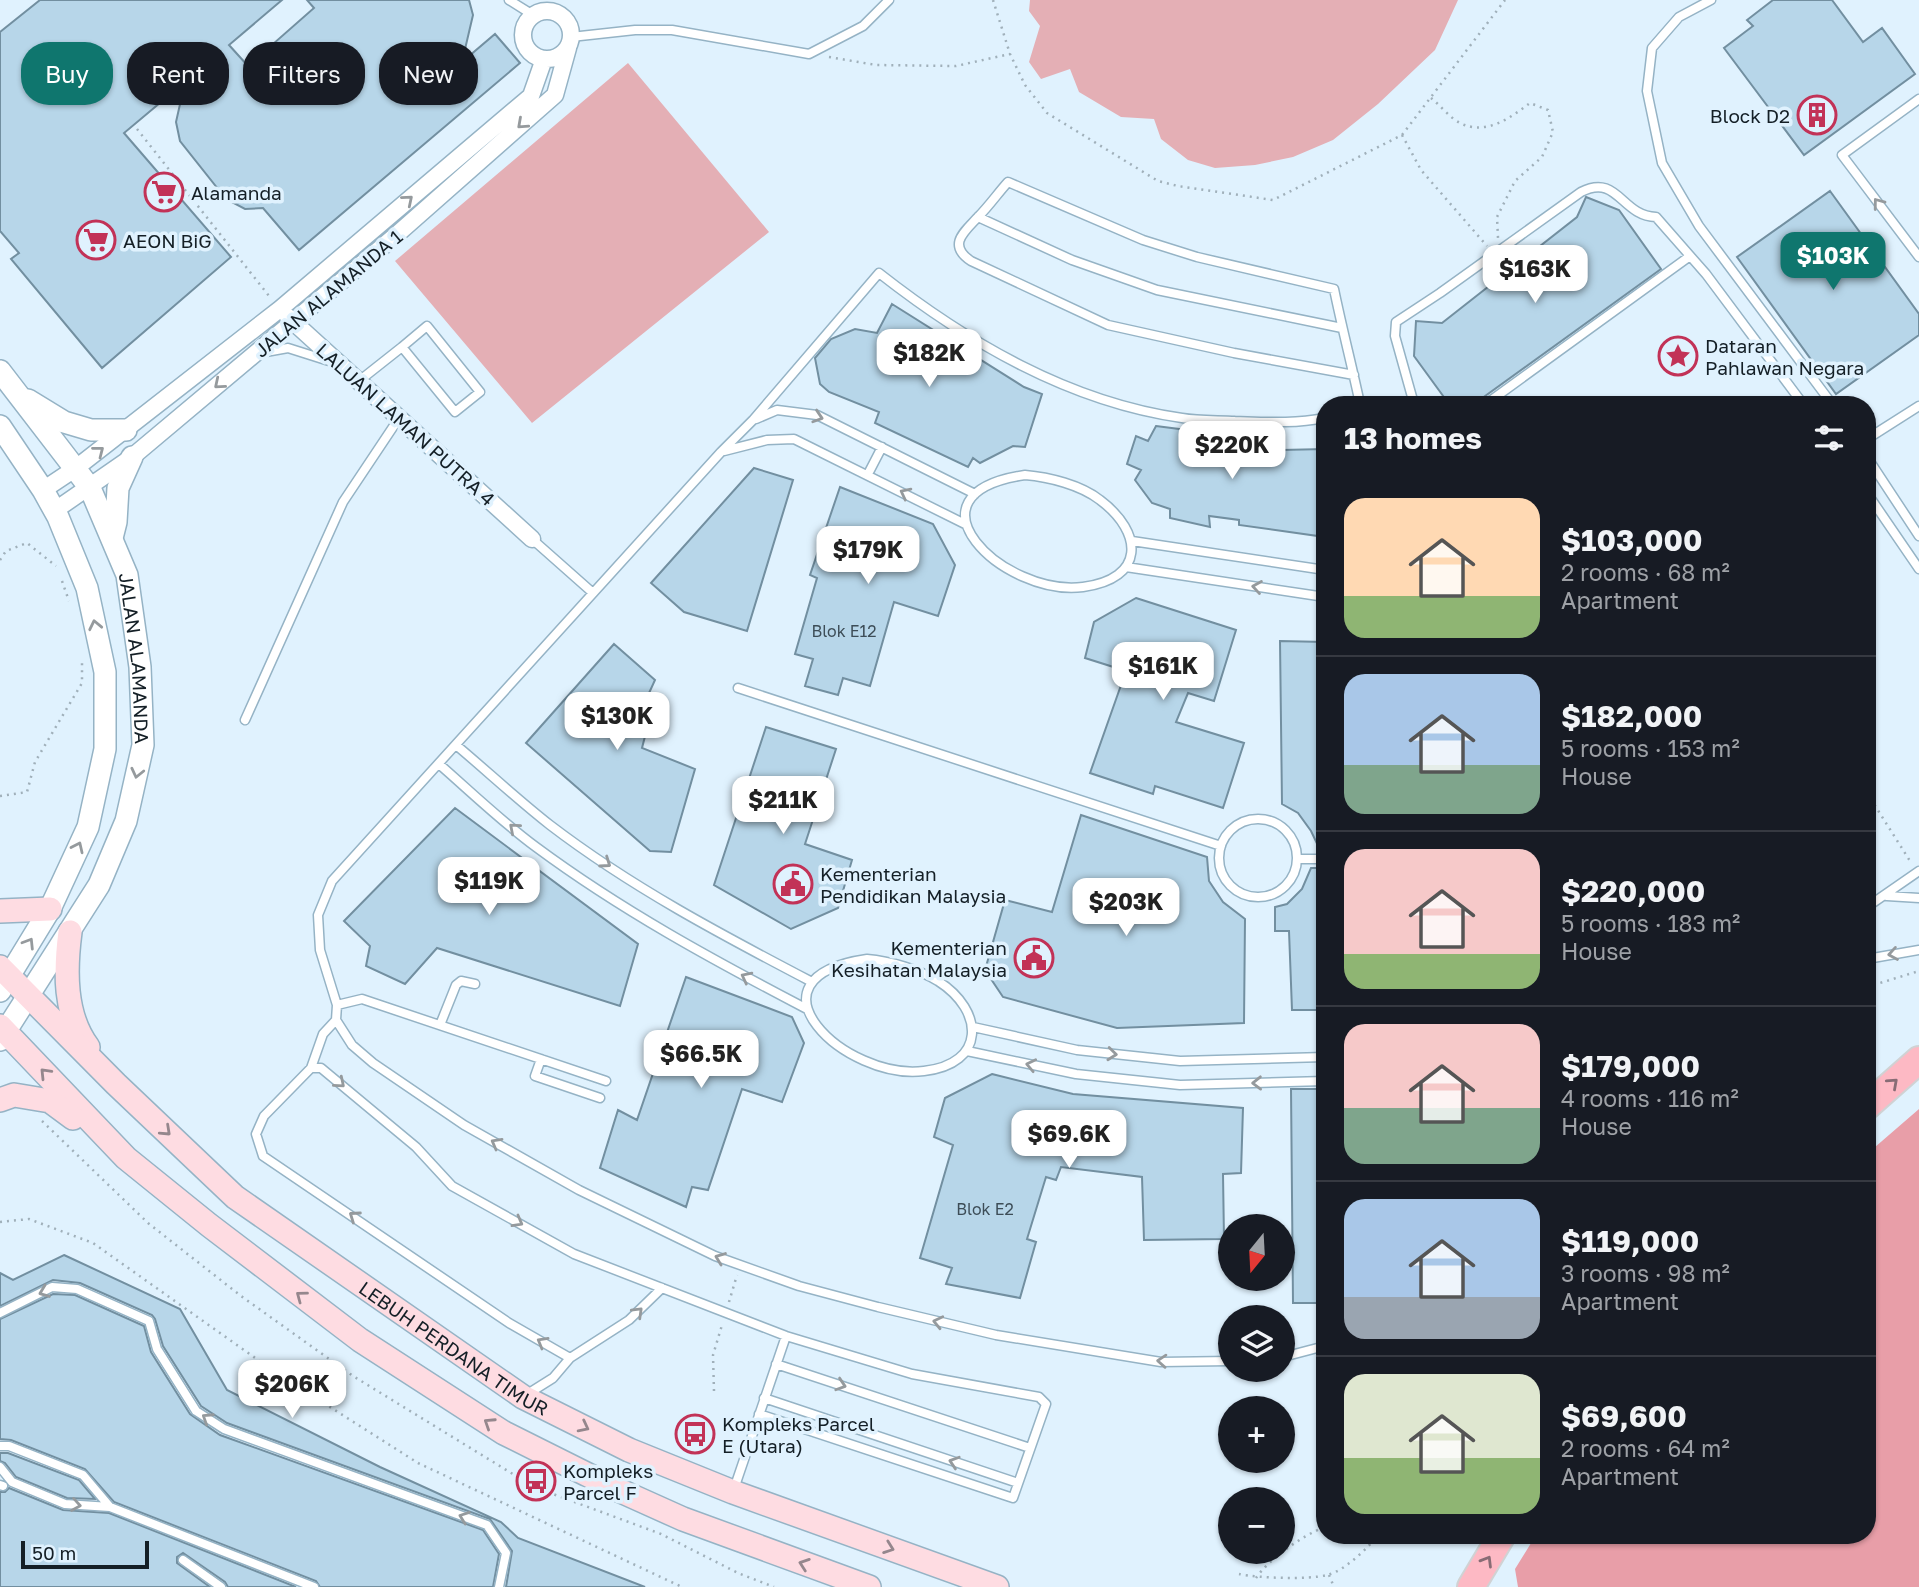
<!DOCTYPE html>
<meta charset="utf-8">
<style>
:root{--surface:#171b24;--page:#20242c;--text:#f1f3f6;--muted:#9ea1a6;--line:#363941;--accent:#0f766e}
body{margin:0;font-family:"Golos Text",sans-serif;background:var(--page);color:var(--text);height:100vh;display:flex;flex-direction:column;font-size:26px;white-space:nowrap}
*{box-sizing:border-box;margin:0}
p{font-size:23px;color:var(--muted)}
.icon{flex:none;width:38px;height:38px;fill:none;stroke:currentColor;stroke-width:2;stroke-linecap:round;stroke-linejoin:round}
.map{position:relative;flex:1;overflow:hidden}
.side{position:absolute;left:1316px;top:396px;width:560px;height:1148px;display:flex;flex-direction:column;background:var(--surface);border-radius:28px;box-shadow:0 2px 5px #0004}
.side>*{flex:none}
.hud{position:absolute;left:21px;top:42px;width:665px;height:63px;display:flex;gap:14px}
.needle{width:46px;rotate:198deg}
.controls{position:absolute;left:1218px;top:1214px;display:grid;gap:14px}
.controls a{display:grid;place-items:center;width:77px;height:77px;border-radius:50%;background:var(--surface);box-shadow:0 2px 5px #0004;font-size:35px}
.scale{position:absolute;left:21px;bottom:18px;width:128px;box-sizing:border-box;padding-left:7px;border:4px solid #141f26;border-top:0;font-size:19px;line-height:24px;white-space:nowrap;color:#141f26;-webkit-text-stroke:5px #e0f2fe;paint-order:stroke}
.price{position:absolute;translate:-50% -60px;padding:0 16px;border-radius:14px;background:#fff;color:#222;font-size:23px;line-height:46px;filter:drop-shadow(0 2px 4px #0008)}
.price::after{content:'';position:absolute;left:50%;top:42px;width:21px;height:16px;margin-left:-10px;background:inherit;clip-path:polygon(0 0,100% 0,50% 100%)}
.price.selected{background:var(--accent);color:#fff}
ul{padding:0;list-style:none}
li{display:flex;align-items:center;gap:21px;height:175px;padding:0 28px}
li+li{border-top:2px solid var(--line)}
li span{display:grid;place-items:center;flex:none;width:196px;height:140px;border-radius:21px;color:#555}
li>.icon{margin-inline-start:auto}
span .icon{width:84px;height:84px;fill:#fffc;stroke-width:1}
li b{font-size:30px}
h2{display:flex;justify-content:space-between;align-items:center;height:84px;padding:0 28px;font-size:30px}
.tag{padding:0 24px;border-radius:28px;background:var(--surface);box-shadow:0 2px 5px #0004;font-size:24px;line-height:63px}
.tag.selected{background:var(--accent);color:#fff}
.map>svg:first-child{display:block}
</style>
<div class="map">
<svg width="1919" height="1587" viewBox="0 0 1919 1587">
<rect width="100%" height="100%" fill="#e0f2fe"/>
<path fill="#e4afb5" d="M1030,0H1458L1435,50L1378,104L1333,140L1293,157L1255,165L1215,168L1188,160L1161,139L1154,119L1121,117L1079,92L1070,69L1041,79L1029,62L1040,26L1029,11Z
M628,63L769,232L532,423L395,261Z"/>
<path fill="#e89ea8" d="M1919,1109V1587H1518L1515,1569L1536,1535H1867V1154Z"/>
<path fill="#b7d6e9" stroke="#728fa0" stroke-width="2" d="M40,0H282L229,45L248,66L314,8L307,0H469L473,15L462,62L495,34L520,63L299,250L263,208L245,209L226,199L180,141L176,122L185,82L124,133L231,257L102,368L11,259L19,253L0,231V32Z
M1773,0H1832L1863,42L1882,28L1915,74L1804,155L1724,48L1753,26L1747,20Z
M1830,191L1919,314V335L1836,394L1737,257Z
M1586,197L1619,210L1661,269L1474,404H1449L1414,356L1416,321L1442,323L1577,217Z
M892,304L1024,387L1042,394L1025,447L1013,446L980,463L973,458L968,467L875,423L879,412L829,392L820,384L815,358L831,339L855,329L877,333Z
M1156,426L1241,437V451L1325,449V537L1239,525V520L1209,516L1210,527L1170,518V509L1152,503L1135,480L1141,470L1127,464L1136,436L1148,441Z
M754,468L793,480L747,631L684,612L651,583Z
M840,487L933,524L955,565L938,616L894,602L870,686L843,678L838,695L805,686L813,659L795,654L817,578L810,575Z
M1136,598L1236,630L1214,701L1188,693L1176,722L1244,743L1223,808L1155,786L1153,794L1090,773L1126,671L1085,658L1094,622Z
M1280,641L1325,642V852H1321L1311,831L1298,813L1282,804Z
M614,644L655,680L644,704L650,717L642,748L695,769L671,852L650,851L526,743Z
M766,727L836,749L805,844L852,860L838,908L791,929L714,885Z
M455,808L638,944L620,1006L437,948L405,984L366,966L370,946L344,921Z
M1081,815L1207,857L1209,881L1223,902L1245,919L1244,1023L1117,1028L1003,997L985,970L1005,900L1052,912Z
M1311,868H1325V1010H1292L1289,931H1275V907L1287,904L1302,889Z
M686,977L792,1017L804,1043L782,1102L742,1089L708,1190L692,1187L686,1207L600,1168L618,1110L637,1120Z
M992,1074L1073,1094L1243,1108L1241,1173L1223,1174L1224,1239L1144,1240L1142,1177L1061,1167L1056,1180L1046,1177L1027,1239L1036,1242L1020,1298L946,1284L952,1268L920,1258L953,1145L934,1137L945,1098Z
M1291,1089H1325V1303H1293Z
M64,1255L180,1309L227,1390L380,1467L501,1522L518,1538L645,1587H506L512,1551L490,1519L227,1423L201,1406L163,1346L155,1319L152,1315L80,1283L53,1280L0,1306V1273L13,1280Z
M53,1294L75,1295L144,1326L151,1352L190,1414L220,1435L483,1530L499,1554L493,1587H320L316,1581L114,1502L85,1469L11,1440L0,1439V1319Z
M0,1453H8L79,1480L95,1499L67,1498L16,1477L5,1463L0,1461Z
M9,1488L63,1510L109,1513L296,1587H228L225,1582L183,1553L177,1557V1563L210,1587H0V1492H5Z"/>
<g fill="none" stroke-linecap="round" stroke-linejoin="round">
<defs>
<path id="service" d="M509,0L533,15
M1711,0L1679,17L1652,48L1647,91L1662,163L1699,226L1832,404
M571,37L635,30H672L809,54L863,26L889,0
M1919,99L1842,155L1919,257
M978,217L1072,260L1157,290L1342,328
M260,353L288,348L329,361
M1354,375L1234,353L1108,325L971,261C947,245 964,232 978,217C989,206 998,193 1008,182L1143,240L1197,257L1334,289C1342,328 1352,366 1360,404
M359,381L402,347L455,412L480,392L427,326L402,347
M1414,404L1395,336L1396,322L1440,293L1581,192C1618,173 1621,216 1656,217L1706,274L1803,404
M1486,404L1690,256
M756,419L777,410L817,415L975,494
M1867,439L1919,406
M724,451L767,440L794,439L965,524
M1867,457L1919,536
M868,474L882,447
M1025,475C1049,477 1081,485 1100,500C1144,533 1145,579 1083,587C1004,597 896,494 1025,475Z
M1867,493L1919,569
M532,539L593,593
M1132,541L1325,570
M1126,567L1325,597
M738,688L1221,846
M245,720L343,502L399,418
M456,745C487,771 518,800 550,825C631,887 722,935 812,982
M439,764C471,792 502,822 536,847C621,910 713,960 807,1009
M1219 858a39 39 0 1 1 78 0a39 39 0 1 1-78 0Z
M1297,859H1325
M1887,896L1919,898
M1867,907L1919,871
M867,959C890,961 918,969 938,981C985,1011 986,1064 924,1071C846,1081 736,978 867,959Z
M1867,959L1919,950
M337,1005L362,999L606,1081
M440,1025L456,985L461,981L475,984
M973,1027L1077,1050L1180,1061L1325,1057
M967,1051L1076,1074L1180,1085L1325,1081
M541,1059L535,1076L600,1098
M311,1068L323,1034L336,1020
M0,1313L52,1287L77,1289L149,1321L157,1349L196,1411L224,1429L487,1525L506,1553L499,1587
M1283,1357L1325,1346
M570,1358L629,1320L662,1288
M1230,1361L1161,1362L996,1335L878,1307L799,1286L715,1256L579,1190L464,1125L373,1063L352,1045L336,1020L337,1005L320,950L318,915L332,881L721,452L753,420L879,273C967,342 1069,402 1182,418C1199,421 1218,420 1235,421C1267,422 1293,424 1325,418
M776,1364L1030,1448
M526,1395L553,1378L570,1358L509,1323L263,1156L256,1134L264,1116L311,1068H321L416,1147L452,1186L574,1254L786,1336L912,1374L1039,1397L1046,1404L1013,1498L759,1414
M764,1398L1018,1483
M0,1446H9L83,1475L110,1507
M0,1467L12,1482L65,1504L110,1507L314,1587
M0,1485L3,1486
M734,1489L786,1336
M183,1560L221,1587"/>
<path id="minor" d="M523 35a24 24 0 1 1 48 0a24 24 0 1 1-48 0Z
M288,317L532,539
M43,490L76,468L280,309L531,96L544,59
M54,511L132,457L394,237L555,95L568,48"/>
<g id="tertiary">
<path id="s1" d="M0,371L90,488L127,575L140,667L143,745L126,821L99,885L0,1040"/>
<path d="M28,400L64,422L91,430H126"/>
<path d="M0,426L43,490L58,517L87,588L105,672V749L88,827L50,909L0,991"/>
<path d="M112,538L116,522L118,488L132,457"/>
</g>
<g id="secondary">
<path d="M0,911L50,909"/>
<path d="M70,932C65,970 64,1015 88,1047"/>
<path id="s2" d="M0,967L116,1084L235,1197L523,1397L629,1450L733,1492L997,1587"/>
<path d="M0,1026L126,1158L209,1225L360,1340L504,1433L614,1488L683,1519L869,1587"/>
<path d="M0,1100L14,1095L50,1101L73,1118"/>
</g>
<path id="primary" d="M1867,1106L1919,1060
M1471,1587L1502,1535"/>
</defs>
<use href="#service" stroke="#95b3c5" stroke-width="11"/>
<use href="#minor" stroke="#95b3c5" stroke-width="19"/>
<use href="#tertiary" stroke="#95b3c5" stroke-width="24"/>
<use href="#secondary" stroke="#95b3c5" stroke-width="26"/>
<use href="#primary" stroke="#d0d2d4" stroke-width="30"/>
<path stroke="#a0b0ba" stroke-width="2.5" stroke-dasharray="2 5" stroke-linecap="butt" d="M993,0L1010,54L1025,85L1047,113L1158,181L1178,186L1273,200L1402,135L1505,0
M829,57L876,65L956,66L1010,54
M1431,98C1440,105 1450,118 1460,123C1486,136 1510,118 1530,103L1548,110L1553,132L1542,157L1515,181L1497,217L1498,238
M137,129L269,296
M1402,135L1421,170L1487,246
M0,560L6,551L27,543L56,566
M62,581L69,601
M1867,793L1910,861
M0,796L27,792L35,762L82,683V661
M1867,987L1919,971
M42,1121L148,1223L241,1296L353,1376L534,1487L661,1534L738,1573L774,1587
M0,1222L29,1219L93,1243L275,1372L418,1463L682,1587
M729,1302L737,1275
M714,1391L713,1355L722,1325
M1239,1574C1258,1578 1308,1580 1327,1575C1345,1571 1367,1548 1379,1535
M1329,1575L1334,1587
M1256,1578C1269,1559 1303,1535 1325,1527"/>
<use href="#service" stroke="#fff" stroke-width="8"/>
<use href="#minor" stroke="#fff" stroke-width="16"/>
<use href="#tertiary" stroke="#fff" stroke-width="21"/>
<use href="#secondary" stroke="#fedce2" stroke-width="23"/>
<use href="#primary" stroke="#fdb9c4" stroke-width="26"/>
</g>
<defs><path id="oneway-chevron" d="M-2-3.5L2.5 0L-2 3.5" fill="none" stroke-width="1.6" stroke-linecap="round" stroke-linejoin="round" transform="scale(1.75)"/></defs>
<g stroke="#959a9d">
<use href="#oneway-chevron" transform="translate(522 124) rotate(138)"/>
<use href="#oneway-chevron" transform="translate(408 200) rotate(-40)"/>
<use href="#oneway-chevron" transform="translate(1878 203) rotate(-127)"/>
<use href="#oneway-chevron" transform="translate(219 384) rotate(140)"/>
<use href="#oneway-chevron" transform="translate(818 417) rotate(18)"/>
<use href="#oneway-chevron" transform="translate(99 451) rotate(-38)"/>
<use href="#oneway-chevron" transform="translate(905 493) rotate(-153)"/>
<use href="#oneway-chevron" transform="translate(1257 587) rotate(-171)"/>
<use href="#oneway-chevron" transform="translate(95 625) rotate(-102)"/>
<use href="#oneway-chevron" transform="translate(137 773) rotate(103)"/>
<use href="#oneway-chevron" transform="translate(514 828) rotate(-139)"/>
<use href="#oneway-chevron" transform="translate(78 847) rotate(-65)"/>
<use href="#oneway-chevron" transform="translate(606 863) rotate(35)"/>
<use href="#oneway-chevron" transform="translate(29 943) rotate(-58)"/>
<use href="#oneway-chevron" transform="translate(1893 954) rotate(170)"/>
<use href="#oneway-chevron" transform="translate(746 977) rotate(-153)"/>
<use href="#oneway-chevron" transform="translate(1112 1054) rotate(6)"/>
<use href="#oneway-chevron" transform="translate(1031 1065) rotate(-168)"/>
<use href="#oneway-chevron" transform="translate(340 1083) rotate(40)"/>
<use href="#oneway-chevron" transform="translate(1257 1083) rotate(179)"/>
<use href="#oneway-chevron" transform="translate(496 1143) rotate(-151)"/>
<use href="#oneway-chevron" transform="translate(354 1216) rotate(-145)"/>
<use href="#oneway-chevron" transform="translate(518 1222) rotate(29)"/>
<use href="#oneway-chevron" transform="translate(720 1258) rotate(-159)"/>
<use href="#oneway-chevron" transform="translate(44 1292) rotate(159)"/>
<use href="#oneway-chevron" transform="translate(638 1312) rotate(-44)"/>
<use href="#oneway-chevron" transform="translate(938 1322) rotate(-167)"/>
<use href="#oneway-chevron" transform="translate(542 1342) rotate(-150)"/>
<use href="#oneway-chevron" transform="translate(1162 1361) rotate(-176)"/>
<use href="#oneway-chevron" transform="translate(841 1385) rotate(18)"/>
<use href="#oneway-chevron" transform="translate(207 1418) rotate(-147)"/>
<use href="#oneway-chevron" transform="translate(954 1462) rotate(-162)"/>
<use href="#oneway-chevron" transform="translate(76 1505) rotate(10)"/>
<use href="#oneway-chevron" transform="translate(464 1517) rotate(-160)"/>
</g>
<g stroke="#95878d">
<use href="#oneway-chevron" transform="translate(45 1073) rotate(-134)"/>
<use href="#oneway-chevron" transform="translate(166 1131) rotate(43)"/>
<use href="#oneway-chevron" transform="translate(301 1296) rotate(-143)"/>
<use href="#oneway-chevron" transform="translate(489 1423) rotate(-147)"/>
<use href="#oneway-chevron" transform="translate(584 1427) rotate(27)"/>
<use href="#oneway-chevron" transform="translate(889 1548) rotate(20)"/>
<use href="#oneway-chevron" transform="translate(804 1564) rotate(-161)"/>
</g>
<g stroke="#886c75">
<use href="#oneway-chevron" transform="translate(1893 1083) rotate(-42)"/>
<use href="#oneway-chevron" transform="translate(1487 1561) rotate(-59)"/>
</g>
<defs>
<symbol id="building-ring" viewBox="-11 -11 22 22"><circle r="9.5" fill="#e0f2fe" stroke="#c23257" stroke-width="1.5"/><path d="M-4-6H4V6H1V3H-1V6H-4ZM-2.5-4.3h1.7v1.8h-1.7ZM.8-4.3h1.7v1.8H.8ZM-2.5-1h1.7V.8h-1.7ZM.8-1h1.7V.8H.8Z" fill="#c23257"/></symbol>
<symbol id="supermarket-ring" viewBox="-11 -11 22 22"><circle r="9.5" fill="#e0f2fe" stroke="#c23257" stroke-width="1.5"/><path d="M-6-5.5h2.5l.6 2H6L4.5 2H-2.5L-4.4-4H-6ZM-1.5 3.2a1.3 1.3 0 1 0 .1 0ZM3 3.2a1.3 1.3 0 1 0 .1 0Z" fill="#c23257"/></symbol>
<symbol id="sight-ring" viewBox="-11 -11 22 22"><circle r="9.5" fill="#e0f2fe" stroke="#c23257" stroke-width="1.5"/><path d="M0-6L1.8-2.2L6-1.7L2.9 1.2L3.7 5.4L0 3.3L-3.7 5.4L-2.9 1.2L-6-1.7L-1.8-2.2Z" fill="#c23257"/></symbol>
<symbol id="civic-ring" viewBox="-11 -11 22 22"><circle r="9.5" fill="#e0f2fe" stroke="#c23257" stroke-width="1.5"/><path d="M-.6-6.5H3V-4.5H.6V-3L4-1V1h2V6H-6V1h2V-1L-.6-3ZM-1.2 2.5V6h2.4V2.5Z" fill="#c23257"/></symbol>
<symbol id="bus-ring" viewBox="-11 -11 22 22"><circle r="9.5" fill="#e0f2fe" stroke="#c23257" stroke-width="1.5"/><path d="M-5-6H5V4H4V6H2V4H-2V6H-4V4H-5ZM-3.5-4V0h7V-4ZM-3.5 1.2v1.5H-2V1.2ZM2 1.2v1.5H3.5V1.2Z" fill="#c23257"/></symbol>
</defs>
<g fill-rule="evenodd">
<use href="#building-ring" x="1795" y="93" width="44" height="44"/>
<use href="#supermarket-ring" x="142" y="170" width="44" height="44"/>
<use href="#supermarket-ring" x="74" y="218" width="44" height="44"/>
<use href="#sight-ring" x="1656" y="334" width="44" height="44"/>
<use href="#civic-ring" x="771" y="862" width="44" height="44"/>
<use href="#civic-ring" x="1012" y="936" width="44" height="44"/>
<use href="#bus-ring" x="673" y="1412" width="44" height="44"/>
<use href="#bus-ring" x="514" y="1459" width="44" height="44"/>
</g>
<g text-anchor="middle" dominant-baseline="central" stroke-width="7" stroke-linejoin="round" paint-order="stroke">
<g font-size="16" fill="#3d4d57">
<text x="844" y="631">Blok E12</text>
<text x="985" y="1209">Blok E2</text>
</g>
<g font-size="19" fill="#141f26" stroke="#e0f2fe" text-anchor="start">
<text x="1790" y="115" text-anchor="end">Block D2</text>
<text x="191" y="192">Alamanda</text>
<text x="123" y="240">AEON BiG</text>
<text x="1705" y="345">Dataran<tspan x="1705" dy="22">Pahlawan Negara</tspan></text>
<text x="820" y="873">Kementerian<tspan x="820" dy="22">Pendidikan Malaysia</tspan></text>
<text x="1007" y="947" text-anchor="end">Kementerian<tspan x="1007" dy="22">Kesihatan Malaysia</tspan></text>
<text x="722" y="1423">Kompleks Parcel<tspan x="722" dy="22">E (Utara)</tspan></text>
<text x="563" y="1470">Kompleks<tspan x="563" dy="22">Parcel F</tspan></text>
</g>
<g font-size="19" fill="#141f26" stroke="#e0f2fe">
<text transform="translate(328 293) rotate(-40)">JALAN ALAMANDA 1</text>
<text transform="translate(406 424) rotate(42)">LALUAN LAMAN PUTRA 4</text>
<text stroke="none"><textPath href="#s1" startOffset="326">JALAN ALAMANDA</textPath></text>
<text stroke="none"><textPath href="#s2" startOffset="595">LEBUH PERDANA TIMUR</textPath></text>
</g>
</g>
</svg>
<div class="controls">
<a><svg class="needle" viewBox="-14 -14 28 28"><path d="M0-13l5 13h-10z" fill="#e53935"/><path d="M0 13l5-13h-10z" fill="#9ea1a6"/></svg></a>
<a><svg class="icon" aria-label="layers" viewBox="0 0 24 24"><path d="M12 4l9 5-9 5-9-5zM3 14l9 5 9-5"/></svg></a>
<a>+</a>
<a>−</a>
</div>
<div class="scale">50 m</div>
<b class="price selected" style="left:1833px;top:292px">$103K</b>
<b class="price" style="left:1535px;top:305px">$163K</b>
<b class="price" style="left:929px;top:389px">$182K</b>
<b class="price" style="left:1232px;top:481px">$220K</b>
<b class="price" style="left:868px;top:586px">$179K</b>
<b class="price" style="left:1163px;top:702px">$161K</b>
<b class="price" style="left:617px;top:752px">$130K</b>
<b class="price" style="left:783px;top:836px">$211K</b>
<b class="price" style="left:489px;top:917px">$119K</b>
<b class="price" style="left:1126px;top:938px">$203K</b>
<b class="price" style="left:701px;top:1090px">$66.5K</b>
<b class="price" style="left:1069px;top:1170px">$69.6K</b>
<b class="price" style="left:292px;top:1420px">$206K</b>
<div class="hud">
<a class="tag selected">Buy</a>
<a class="tag">Rent</a>
<a class="tag">Filters</a>
<a class="tag">New</a>
</div>
<section class="side">
<h2>13 homes<svg class="icon" aria-label="filters" viewBox="0 0 24 24"><path d="M4 7h16M4 17h16"/><circle cx="9" cy="7" r="2"/><circle cx="15" cy="17" r="2"/></svg></h2>
<ul>
<li><span style="background:linear-gradient(#ffd9b3 70%,#8fb573 0)"><svg class="icon" aria-label="home" viewBox="0 0 24 24"><path d="M3 11l9-7 9 7M6 9v11h12V9"/></svg></span><div><b>$103,000</b><p>2 rooms · 68 m²</p><p>Apartment</p></div></li>
<li><span style="background:linear-gradient(#a9c7e8 65%,#7fa58c 0)"><svg class="icon" aria-label="home" viewBox="0 0 24 24"><path d="M3 11l9-7 9 7M6 9v11h12V9"/></svg></span><div><b>$182,000</b><p>5 rooms · 153 m²</p><p>House</p></div></li>
<li><span style="background:linear-gradient(#f6c9c9 75%,#8fb573 0)"><svg class="icon" aria-label="home" viewBox="0 0 24 24"><path d="M3 11l9-7 9 7M6 9v11h12V9"/></svg></span><div><b>$220,000</b><p>5 rooms · 183 m²</p><p>House</p></div></li>
<li><span style="background:linear-gradient(#f6c9c9 60%,#7fa58c 0)"><svg class="icon" aria-label="home" viewBox="0 0 24 24"><path d="M3 11l9-7 9 7M6 9v11h12V9"/></svg></span><div><b>$179,000</b><p>4 rooms · 116 m²</p><p>House</p></div></li>
<li><span style="background:linear-gradient(#a9c7e8 70%,#9aa5b1 0)"><svg class="icon" aria-label="home" viewBox="0 0 24 24"><path d="M3 11l9-7 9 7M6 9v11h12V9"/></svg></span><div><b>$119,000</b><p>3 rooms · 98 m²</p><p>Apartment</p></div></li>
<li><span style="background:linear-gradient(#dfe7d0 60%,#8fb573 0)"><svg class="icon" aria-label="home" viewBox="0 0 24 24"><path d="M3 11l9-7 9 7M6 9v11h12V9"/></svg></span><div><b>$69,600</b><p>2 rooms · 64 m²</p><p>Apartment</p></div></li>
</ul>
</section>
</div>
